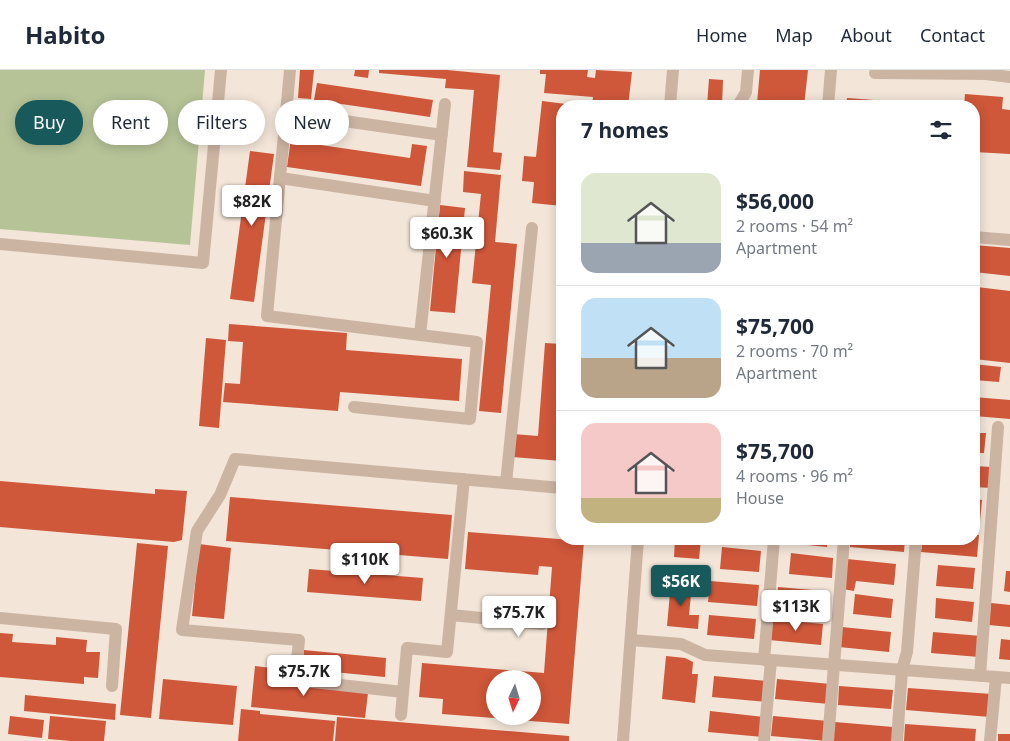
<!DOCTYPE html>
<meta charset="utf-8">
<style>
:root{--surface:#fff;--page:#f2f2f3;--text:#1f2937;--muted:#747a83;--line:#e0e1e3;--accent:#18595b}
body{margin:0;font-family:"Noto Sans",sans-serif;background:var(--page);color:var(--text);height:100vh;display:flex;flex-direction:column;font-size:19px;white-space:nowrap}
*{box-sizing:border-box;margin:0}
p{font-size:16px;color:var(--muted)}
.icon{flex:none;width:28px;height:28px;fill:none;stroke:currentColor;stroke-width:2;stroke-linecap:round;stroke-linejoin:round}
.map{position:relative;flex:1;overflow:hidden}
.panel{position:absolute;left:556px;top:30px;width:424px;height:445px;display:flex;flex-direction:column;background:var(--surface);border-radius:20px;box-shadow:0 2px 12px #0003}
.panel>*{flex:none}
.hud{position:absolute;left:15px;top:30px;width:466px;height:45px;display:flex;gap:10px}
.needle{width:32px;rotate:184deg}
.tools{position:absolute;left:486px;top:600px;display:grid;gap:10px}
.tools a{display:grid;place-items:center;width:55px;height:55px;border-radius:50%;background:var(--surface);box-shadow:0 2px 12px #0003;font-size:25px}
.price{position:absolute;translate:-50% -42px;padding:0 11px;border-radius:5px;background:#fff;color:#222;font-size:16px;line-height:32px;filter:drop-shadow(0 1px 2px #0008)}
.price::after{content:'';position:absolute;left:50%;top:30px;width:15px;height:11px;margin-left:-8px;background:inherit;clip-path:polygon(0 0,100% 0,50% 100%)}
.price.active{background:var(--accent);color:#fff}
ul{padding:0;list-style:none}
li{display:flex;align-items:center;gap:15px;height:125px;padding:0 25px}
li+li{border-top:1px solid var(--line)}
li span{display:grid;place-items:center;flex:none;width:140px;height:100px;border-radius:15px;color:#555}
li>.icon{margin-inline-start:auto}
span .icon{width:60px;height:60px;fill:#fffc;stroke-width:1}
li b{font-size:21px}
h2{display:flex;justify-content:space-between;align-items:center;height:60px;padding:0 25px;font-size:21px}
.chip{padding:0 18px;border-radius:22px;background:var(--surface);box-shadow:0 2px 12px #0003;font-size:18px;line-height:45px}
.chip.active{background:var(--accent);color:#fff}
header{display:flex;align-items:center;gap:30px;box-sizing:border-box;height:70px;padding:0 25px;background:var(--surface);border-bottom:1px solid var(--line)}
header strong{font-size:24px}
nav{display:flex;gap:28px;margin-inline-start:auto;font-size:18px}
.map>svg:first-child{display:block}
</style>
<header>
<strong>Habito</strong>
<nav><a>Home</a><a>Map</a><a>About</a><a>Contact</a></nav>
</header>
<div class="map">
<svg width="1010" height="671" viewBox="0 0 1010 671">
<rect width="100%" height="100%" fill="#f3e5d8"/>
<path fill="#b6c397" d="M0,0H205L190,175L0,159Z"/>
<path fill="#cf573a" fill-rule="evenodd" d="M300,0H314L311,29L298,28Z
M355,0H369L368,8L354,6Z
M379,0H447L500,5L493,82L502,83L500,100L467,97L474,20L445,18L446,9L379,3Z
M540,0H588L587,7L595,8L596,0L632,2L628,36H592L593,27L544,23L546,4H540Z
M760,0H808L804,36H789L757,33Z
M709,9L723,10L722,36H707Z
M317,13L433,30L430,47L314,30Z
M965,24L1003,27L1002,39L1010,40V84L974,82V36H964Z
M847,28L943,35V36H846Z
M542,31L574,35L573,36H562V136L532,133L534,112L522,111L524,86L536,87Z
M296,33L312,36L307,73L410,88L412,74L427,76L421,116L287,97Z
M250,81L274,84L254,232L230,229Z
M464,101L501,105L495,172L517,174L501,343L479,341L491,215L472,213L481,124L463,122Z
M440,135L465,138L455,243L430,241Z
M561,167L562,168V205H558Z
M974,175L1010,178V206L974,202Z
M977,217L1010,221V293L974,289V245Z
M229,254L347,263L346,280L462,289L459,331L340,322L338,341L223,332L225,313L240,314L243,272L228,271Z
M206,268L226,270L219,358L199,356Z
M545,273L562,274V391L512,387L513,364L538,366Z
M974,294L1001,297L999,312L974,310Z
M974,327L1010,330V349L974,346Z
M974,363H986L984,383H974Z
M974,396L992,397L991,418L974,417Z
M0,411L155,424V419L187,421L182,470L174,472L0,457Z
M230,427L452,445L448,489L226,471Z
M974,429L982,430L980,451H974Z
M468,462L584,471L569,654L442,644L443,629L419,627L422,593L544,603L552,497L539,496L538,505L465,499ZM495,609H532V646H495Z
M974,465H979L977,487L921,482L923,469H974Z
M675,469H701L699,489L674,487Z
M788,469H828L827,477L787,473Z
M850,469H905L904,482L850,477Z
M137,473L168,476L151,648L120,645Z
M199,474L231,478L224,549L192,546Z
M722,477L761,481L759,502L720,499Z
M791,483L833,488L832,508L789,504Z
M847,489L896,494L894,515L856,511L854,521L843,519Z
M938,495L975,498L973,519L936,516Z
M309,499L423,508L421,531L307,522Z
M1006,501H1010V522L1004,521Z
M671,511L692,514L689,545H699L698,559L667,556Z
M710,511L759,515L757,536L708,532Z
M778,517L824,521L823,541L777,538Z
M855,524L893,529L891,548L853,544Z
M936,528L974,532L972,552L935,548Z
M991,533L1010,535V557L989,555Z
M709,545L756,549L754,569L707,565Z
M771,549L823,554L821,575L769,570Z
M842,557L891,562L889,582L839,577Z
M933,562L981,566L979,587L931,583Z
M0,563L13,564L12,572L56,575V567L87,570L86,582H100L98,608L84,607V614L0,607Z
M1001,569L1010,570V590L999,589Z
M304,580L386,588L385,607L302,599Z
M666,586L685,588L693,592L692,604H698L695,633L662,629Z
M255,596L280,599L279,614L368,623L365,648L251,637Z
M714,606L768,611L766,632L712,627Z
M163,609L237,616L233,655L159,649Z
M777,609L831,614L829,634L775,629Z
M839,616L893,620L891,639L838,635Z
M908,618L992,624L990,647L906,640Z
M25,625L116,634L115,650L24,641Z
M241,639L260,641V644L335,651L333,671H238Z
M710,641L765,647L763,667L708,662Z
M10,646L44,650L42,668L8,664Z
M50,646L106,651L104,671H71L48,669Z
M773,646L828,651L827,671L771,666Z
M337,647L569,666V671H335Z
M835,652L893,657L892,671H833Z
M905,654L976,659L975,671H904Z
M998,664H1010V671H998Z"/>
<g fill="none" stroke-linecap="round" stroke-linejoin="round">
<path stroke="#ccb4a3" stroke-width="12" d="M290,0L267,246L477,272L470,349L354,337
M875,3L986,4L1010,7
M670,36L673,0
M738,36L746,22L748,0
M828,36L831,0
M330,49L442,65
M280,108L435,131
M974,167L1010,170
M0,174L203,193L221,0
M420,265L445,34
M506,413L532,158
M451,545L542,554
M0,548L116,559L112,616
M631,570L681,574L705,585L1010,608
M764,590L774,469
M980,606L998,357
M403,622L295,610L299,570L182,560L197,461L220,425L235,389L562,418
M401,645L407,578L447,582L464,409
M623,671L638,469
M764,671L771,590
M828,671L844,469
M897,671L902,600L907,582L916,469
M990,671L996,607"/>
</g>
</svg>
<div class="tools">
<a><svg class="needle" viewBox="-14 -14 28 28"><path d="M0-13l5 13h-10z" fill="#e53935"/><path d="M0 13l5-13h-10z" fill="#747a83"/></svg></a>
</div>
<b class="price" style="left:252px;top:157px">$82K</b>
<b class="price" style="left:447px;top:189px">$60.3K</b>
<b class="price" style="left:365px;top:515px">$110K</b>
<b class="price active" style="left:681px;top:537px">$56K</b>
<b class="price" style="left:796px;top:562px">$113K</b>
<b class="price" style="left:519px;top:568px">$75.7K</b>
<b class="price" style="left:304px;top:627px">$75.7K</b>
<div class="hud">
<a class="chip active">Buy</a>
<a class="chip">Rent</a>
<a class="chip">Filters</a>
<a class="chip">New</a>
</div>
<section class="panel">
<h2>7 homes<svg class="icon" aria-label="filters" viewBox="0 0 24 24"><path d="M4 7h16M4 17h16"/><circle cx="9" cy="7" r="2"/><circle cx="15" cy="17" r="2"/></svg></h2>
<ul>
<li><span style="background:linear-gradient(#dfe7d0 70%,#9aa5b1 0)"><svg class="icon" aria-label="home" viewBox="0 0 24 24"><path d="M3 11l9-7 9 7M6 9v11h12V9"/></svg></span><div><b>$56,000</b><p>2 rooms · 54 m²</p><p>Apartment</p></div></li>
<li><span style="background:linear-gradient(#bfe0f5 60%,#b9a48a 0)"><svg class="icon" aria-label="home" viewBox="0 0 24 24"><path d="M3 11l9-7 9 7M6 9v11h12V9"/></svg></span><div><b>$75,700</b><p>2 rooms · 70 m²</p><p>Apartment</p></div></li>
<li><span style="background:linear-gradient(#f6c9c9 75%,#c2b280 0)"><svg class="icon" aria-label="home" viewBox="0 0 24 24"><path d="M3 11l9-7 9 7M6 9v11h12V9"/></svg></span><div><b>$75,700</b><p>4 rooms · 96 m²</p><p>House</p></div></li>
</ul>
</section>
</div>
